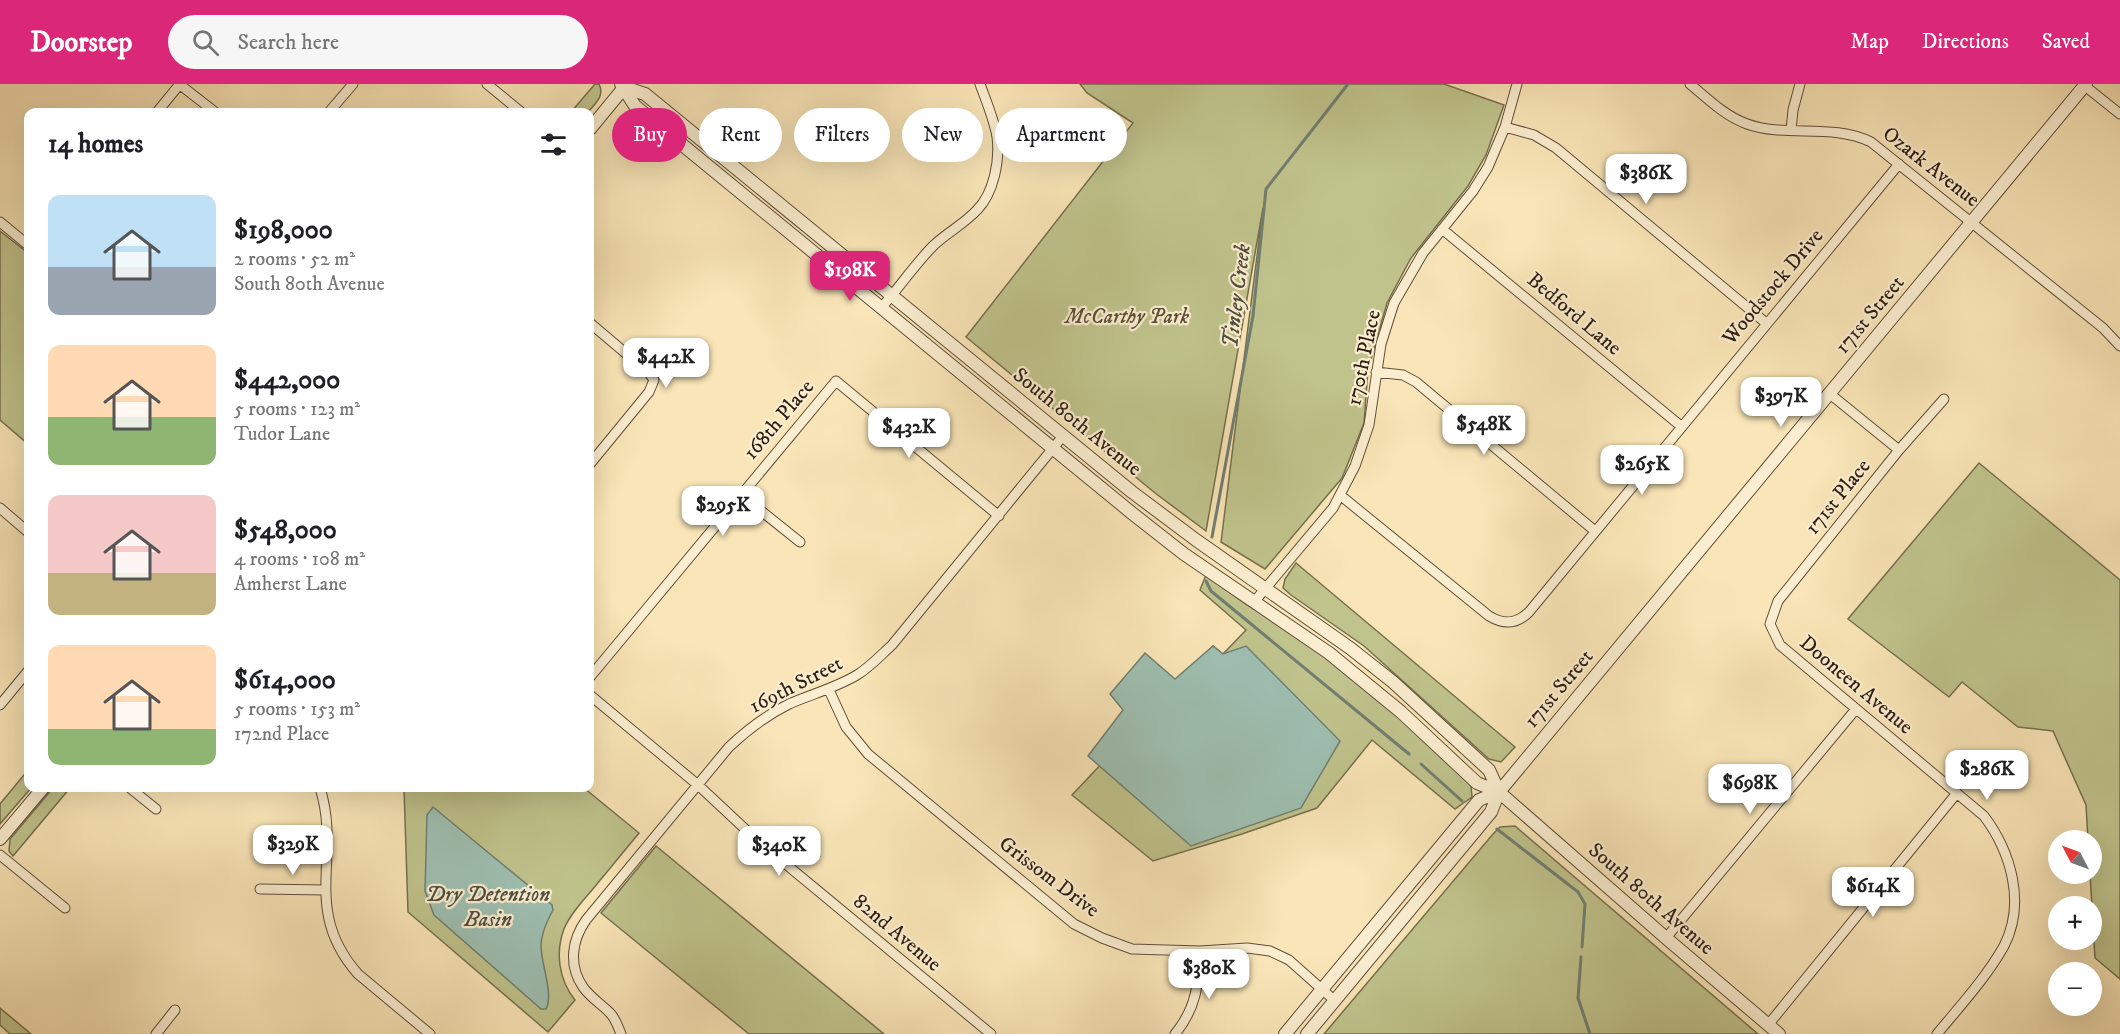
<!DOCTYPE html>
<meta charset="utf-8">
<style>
:root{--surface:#fff;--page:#f6f6f6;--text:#202124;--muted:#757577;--accent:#db2777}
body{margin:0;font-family:"IM FELL DW Pica",serif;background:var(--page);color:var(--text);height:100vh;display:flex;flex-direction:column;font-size:22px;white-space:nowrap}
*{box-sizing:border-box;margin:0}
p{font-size:20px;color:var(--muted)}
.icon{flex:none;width:33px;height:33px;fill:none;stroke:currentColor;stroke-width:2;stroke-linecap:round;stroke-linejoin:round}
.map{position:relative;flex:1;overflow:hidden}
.panel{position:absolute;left:24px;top:24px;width:570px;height:684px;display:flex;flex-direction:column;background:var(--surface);border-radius:12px;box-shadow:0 6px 24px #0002}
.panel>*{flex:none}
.banner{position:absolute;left:612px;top:24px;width:570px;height:54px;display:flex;gap:12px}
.needle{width:39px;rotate:311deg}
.buttons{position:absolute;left:2048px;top:746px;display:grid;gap:12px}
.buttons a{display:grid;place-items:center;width:54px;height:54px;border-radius:50%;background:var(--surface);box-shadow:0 6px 24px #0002;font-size:30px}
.price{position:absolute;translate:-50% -51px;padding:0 14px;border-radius:12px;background:#fff;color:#222;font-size:20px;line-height:39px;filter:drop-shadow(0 2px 3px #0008)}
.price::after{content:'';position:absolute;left:50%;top:36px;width:18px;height:14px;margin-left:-9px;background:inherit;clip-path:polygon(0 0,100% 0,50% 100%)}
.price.active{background:var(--accent);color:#fff}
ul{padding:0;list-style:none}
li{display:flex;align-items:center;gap:18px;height:150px;padding:0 24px}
li span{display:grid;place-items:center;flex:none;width:168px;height:120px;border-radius:12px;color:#555}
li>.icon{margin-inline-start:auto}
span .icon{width:72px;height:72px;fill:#fffc;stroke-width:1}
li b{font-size:26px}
h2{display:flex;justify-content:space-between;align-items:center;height:72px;padding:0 24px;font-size:26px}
.chip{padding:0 21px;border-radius:27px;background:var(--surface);box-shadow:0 6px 24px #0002;font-size:21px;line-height:54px}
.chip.active{background:var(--accent);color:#fff}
header{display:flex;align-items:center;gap:36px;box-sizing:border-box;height:84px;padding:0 30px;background:var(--accent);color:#fff}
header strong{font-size:28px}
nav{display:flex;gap:33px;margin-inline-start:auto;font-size:21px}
.search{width:420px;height:54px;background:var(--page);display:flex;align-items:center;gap:15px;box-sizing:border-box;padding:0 21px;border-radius:33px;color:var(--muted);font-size:22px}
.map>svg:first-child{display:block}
</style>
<header>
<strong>Doorstep</strong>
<div class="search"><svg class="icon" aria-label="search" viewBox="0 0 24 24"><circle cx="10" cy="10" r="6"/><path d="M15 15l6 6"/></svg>Search here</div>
<nav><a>Map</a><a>Directions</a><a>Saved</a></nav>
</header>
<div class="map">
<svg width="2120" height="950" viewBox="0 0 2120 950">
<rect width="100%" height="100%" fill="#f9e5b7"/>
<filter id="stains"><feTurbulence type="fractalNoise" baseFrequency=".00333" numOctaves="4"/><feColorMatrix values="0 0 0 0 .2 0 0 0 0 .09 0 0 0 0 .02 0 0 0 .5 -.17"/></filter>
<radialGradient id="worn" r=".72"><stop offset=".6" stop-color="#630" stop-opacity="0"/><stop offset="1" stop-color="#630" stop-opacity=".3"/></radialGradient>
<path fill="#c0c38c" stroke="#76704e" stroke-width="1.5" d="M595,0H599C605,12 595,20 588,28H571Z
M1080,0H1444L1504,21L1486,71L1468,102L1411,174L1387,219L1368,286L1364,339L1342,394L1265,485L1221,458L1263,124L1206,447L1155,409L966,253L1133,39L1087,9Z
M0,147L28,169V360L0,336Z
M1979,379L2120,496V895L2095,874L2090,789L2091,756H2088L2086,721L2053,647L2018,643L1962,598L1949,613L1848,535Z
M1296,479L1515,663L1501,678L1489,675L1364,562L1291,511L1283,504L1285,495Z
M1206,491L1246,520L1291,547L1372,609L1464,691L1471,702L1472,713L1455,725L1372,656L1317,724L1242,750L1153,777L1072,711L1213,562L1223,570L1246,546L1200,506Z
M28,686V704H31L0,740V720Z
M53,704H70L13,772L9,767L10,755Z
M404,704H584L639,749C625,766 611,783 597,800C586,814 571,828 564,845C555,869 559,896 575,916L548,948L408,828Z
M1515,742L1758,950H1324L1493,750L1500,743Z
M656,762L884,950H749L601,829Z
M0,924L31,950H10L0,941Z"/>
<path fill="#9ebfb1" stroke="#717e71" stroke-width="1.5" d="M1213,562L1223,570L1246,562L1340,657L1301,724L1191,762L1088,672L1123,626L1110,610L1145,569L1175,595Z
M433,723L552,821L553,826C547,837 541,849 541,862C541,880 554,910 546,925H541L434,831L425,807L427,731Z"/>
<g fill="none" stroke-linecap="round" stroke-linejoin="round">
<path stroke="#717e71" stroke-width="3" d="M1212,453L1253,232L1266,105L1348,0
M1206,497L1211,507L1409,670
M1421,680L1462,717
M1497,745L1578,808L1585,820L1582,863
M1581,873L1578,914L1590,950"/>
<defs>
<path id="minor" d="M179,0L215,28
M487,0L521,28
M1690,0C1708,15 1725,32 1747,40C1786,54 1832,39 1871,58L2103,244L2120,262
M2085,2L2120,30
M157,28L180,0
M329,28L353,0
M1505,43L1534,51L1556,64L1766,239
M1791,46L1793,26L1800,0
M0,138L28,161
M1442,145L1682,343
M881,224C899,204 915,180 934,161C948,148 964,140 977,126C994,109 1000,76 997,53C994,35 986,17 980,0
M590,239L649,289L654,296L649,308L590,380
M1376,288L1403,291L1416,298L1595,447
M1830,310L1899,366
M740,410L800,458
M1340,411L1489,532C1504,541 1517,540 1529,528L1899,80
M0,424L28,448
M1254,518L1333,424L1355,382L1369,341L1381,260L1394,219L1423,169L1473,107L1488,83L1505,43L1517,0
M590,593L836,297L999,432
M829,606L846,643L868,670L1074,840L1102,854L1132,865L1200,867L1247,864L1270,867L1289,876L1334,916
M590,611L698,701L759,758L991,950
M0,621L28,587
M130,704L156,725
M320,704C342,774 301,825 358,890L430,950
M0,771L65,824
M260,805L325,806
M1666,854L1856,625
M1768,941L1957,709
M156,950L175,926
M621,950C618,943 616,935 610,929C601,920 590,913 583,903C568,881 572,856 586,836L729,663C747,646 767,631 789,620C812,610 835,604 857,591C870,583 881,571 892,561L1063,352
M1175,950C1197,923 1198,901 1200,867
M1937,950C1960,922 1986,894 2004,862C2026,819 2011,768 1984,732L1780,561L1770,540L1778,517L1899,366L1944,315"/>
<path id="tertiary" d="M621,0L635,22L1133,430L1184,470L1329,569L1401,628L1477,699L1499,708L1666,854L1779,950
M624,3L645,10L1132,408L1196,456L1350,564L1393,598L1489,686L1499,708
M590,45L627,0
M0,755L43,704
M1285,950L1479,716L1499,708
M1307,950L1491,728L1499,708L2086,0"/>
</defs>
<use href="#minor" stroke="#604f3a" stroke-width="11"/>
<use href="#tertiary" stroke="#604f3a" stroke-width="14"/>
<use href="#minor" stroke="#fbeed0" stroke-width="9"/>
<use href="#tertiary" stroke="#fbeed0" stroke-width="12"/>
</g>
<g text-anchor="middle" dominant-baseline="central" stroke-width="4.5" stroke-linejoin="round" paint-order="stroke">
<g font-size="21" fill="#2d1d11" stroke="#fbeed0">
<text transform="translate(1931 83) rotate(38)">Ozark Avenue</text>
<text transform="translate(1773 203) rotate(-50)">Woodstock Drive</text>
<text transform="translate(1574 230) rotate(40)">Bedford Lane</text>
<text transform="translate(1870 231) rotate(-50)">171st Street</text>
<text transform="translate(1364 274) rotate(-78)">170th Place</text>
<text transform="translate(779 336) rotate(-50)">168th Place</text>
<text transform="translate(1077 338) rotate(39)">South 80th Avenue</text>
<text transform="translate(1838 413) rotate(-51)">171st Place</text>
<text transform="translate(796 601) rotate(-27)">169th Street</text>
<text transform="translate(1856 601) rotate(40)">Dooneen Avenue</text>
<text transform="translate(1559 605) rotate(-50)">171st Street</text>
<text transform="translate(1049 793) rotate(37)">Grissom Drive</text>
<text transform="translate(1651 815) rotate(41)">South 80th Avenue</text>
<text transform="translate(897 849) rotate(40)">82nd Avenue</text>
</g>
<g font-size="21" font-style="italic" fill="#594f36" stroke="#fbeed0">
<text x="1127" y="233">McCarthy Park</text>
</g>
<g font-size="22" font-style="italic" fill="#4f4e41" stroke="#fbeed0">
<text transform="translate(1237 212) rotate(-83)">Tinley Creek</text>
<text x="488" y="810">Dry Detention<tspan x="488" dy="25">Basin</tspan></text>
</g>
</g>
<rect width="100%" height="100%" filter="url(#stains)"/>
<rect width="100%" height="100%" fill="url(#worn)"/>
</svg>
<div class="buttons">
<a><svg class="needle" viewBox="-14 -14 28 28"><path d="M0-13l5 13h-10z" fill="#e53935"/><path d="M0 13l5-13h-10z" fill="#757577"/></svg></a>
<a>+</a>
<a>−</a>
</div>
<b class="price" style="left:1646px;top:121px">$386K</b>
<b class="price active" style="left:850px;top:218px">$198K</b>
<b class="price" style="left:666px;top:305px">$442K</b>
<b class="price" style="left:1781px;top:344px">$397K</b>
<b class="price" style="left:1484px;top:372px">$548K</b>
<b class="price" style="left:909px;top:375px">$432K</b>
<b class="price" style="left:1642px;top:412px">$265K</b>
<b class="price" style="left:723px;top:453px">$295K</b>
<b class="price" style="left:1987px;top:717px">$286K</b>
<b class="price" style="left:1750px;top:731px">$698K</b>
<b class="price" style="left:293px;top:792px">$329K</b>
<b class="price" style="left:779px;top:793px">$340K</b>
<b class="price" style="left:1873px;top:834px">$614K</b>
<b class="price" style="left:1209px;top:916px">$380K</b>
<div class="banner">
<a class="chip active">Buy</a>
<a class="chip">Rent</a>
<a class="chip">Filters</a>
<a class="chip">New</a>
<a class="chip">Apartment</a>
</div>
<section class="panel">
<h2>14 homes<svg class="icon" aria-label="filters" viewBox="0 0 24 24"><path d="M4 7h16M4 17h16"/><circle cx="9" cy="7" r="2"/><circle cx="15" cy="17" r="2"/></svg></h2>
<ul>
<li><span style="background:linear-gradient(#bfe0f5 60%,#9aa5b1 0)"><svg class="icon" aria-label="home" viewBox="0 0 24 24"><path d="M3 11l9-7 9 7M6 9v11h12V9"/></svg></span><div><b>$198,000</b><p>2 rooms · 52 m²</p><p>South 80th Avenue</p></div></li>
<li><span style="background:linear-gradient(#ffd9b3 60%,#8fb573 0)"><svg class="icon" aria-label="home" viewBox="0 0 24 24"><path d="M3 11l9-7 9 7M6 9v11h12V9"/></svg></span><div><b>$442,000</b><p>5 rooms · 123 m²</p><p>Tudor Lane</p></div></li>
<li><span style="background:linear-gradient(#f6c9c9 65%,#c2b280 0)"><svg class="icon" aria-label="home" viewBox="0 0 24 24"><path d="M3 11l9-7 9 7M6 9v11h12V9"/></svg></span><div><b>$548,000</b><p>4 rooms · 108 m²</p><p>Amherst Lane</p></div></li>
<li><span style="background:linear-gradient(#ffd9b3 70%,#8fb573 0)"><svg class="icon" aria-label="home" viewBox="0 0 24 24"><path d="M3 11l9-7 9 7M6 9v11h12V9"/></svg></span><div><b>$614,000</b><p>5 rooms · 153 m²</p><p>172nd Place</p></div></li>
</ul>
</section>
</div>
